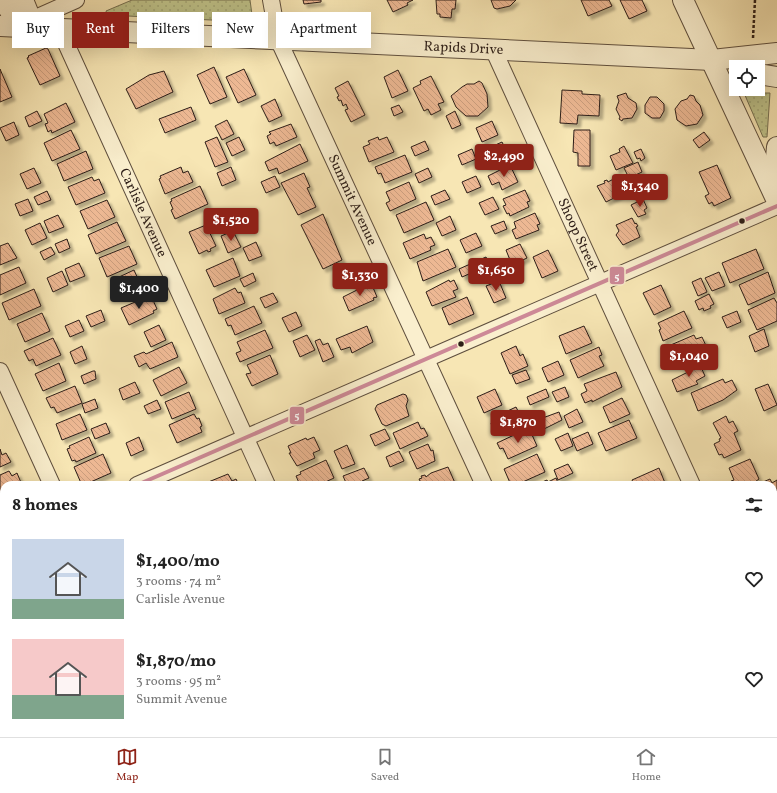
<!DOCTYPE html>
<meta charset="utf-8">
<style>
:root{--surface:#fff;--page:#f6f6f6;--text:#222;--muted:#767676;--line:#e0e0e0;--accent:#8f2418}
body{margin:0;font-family:Vollkorn,serif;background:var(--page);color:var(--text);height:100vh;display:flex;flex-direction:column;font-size:15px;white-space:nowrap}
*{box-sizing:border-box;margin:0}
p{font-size:13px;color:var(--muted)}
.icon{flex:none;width:22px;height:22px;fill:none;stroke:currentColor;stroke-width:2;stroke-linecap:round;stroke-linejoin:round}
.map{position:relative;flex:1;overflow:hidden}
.sheet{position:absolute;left:0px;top:481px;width:777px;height:256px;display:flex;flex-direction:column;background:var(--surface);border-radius:12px 12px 0 0;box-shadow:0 4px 16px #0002}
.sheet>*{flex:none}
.top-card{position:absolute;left:12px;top:12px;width:400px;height:36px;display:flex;gap:8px}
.buttons{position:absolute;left:729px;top:60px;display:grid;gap:8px}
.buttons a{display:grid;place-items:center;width:36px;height:36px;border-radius:0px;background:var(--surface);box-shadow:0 4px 16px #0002;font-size:20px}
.price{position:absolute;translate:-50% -34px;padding:0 9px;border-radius:4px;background:var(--accent);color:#fff;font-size:13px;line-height:26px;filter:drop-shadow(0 1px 2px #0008)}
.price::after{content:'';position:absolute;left:50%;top:24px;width:12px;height:9px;margin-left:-6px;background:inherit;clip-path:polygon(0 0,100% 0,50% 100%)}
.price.active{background:#222;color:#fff}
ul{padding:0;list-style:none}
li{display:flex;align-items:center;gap:12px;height:100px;padding:0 12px}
li span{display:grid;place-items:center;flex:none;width:112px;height:80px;border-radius:0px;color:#555}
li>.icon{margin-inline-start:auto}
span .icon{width:48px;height:48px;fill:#fffc;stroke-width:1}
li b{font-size:17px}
h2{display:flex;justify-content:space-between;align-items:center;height:48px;padding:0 12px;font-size:17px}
.chip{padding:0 14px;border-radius:0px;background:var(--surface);box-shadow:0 4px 16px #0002;font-size:14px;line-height:36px}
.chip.active{background:var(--accent);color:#fff}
.tab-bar{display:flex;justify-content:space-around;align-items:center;height:56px;border-top:1px solid var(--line);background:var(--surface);font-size:11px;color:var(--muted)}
.tab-bar a{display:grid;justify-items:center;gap:2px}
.tab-bar .active{color:var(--accent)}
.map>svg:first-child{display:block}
</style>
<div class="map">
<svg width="777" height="737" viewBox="0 0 777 737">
<defs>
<pattern id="green-dots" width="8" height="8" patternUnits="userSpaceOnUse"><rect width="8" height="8" fill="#c0c48b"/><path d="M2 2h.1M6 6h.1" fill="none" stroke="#a5a877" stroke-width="1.8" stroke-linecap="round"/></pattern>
<pattern id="building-back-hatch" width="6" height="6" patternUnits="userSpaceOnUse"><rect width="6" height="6" fill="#edb893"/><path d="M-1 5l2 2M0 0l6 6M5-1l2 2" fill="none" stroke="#cb9e7e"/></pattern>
<filter id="shadow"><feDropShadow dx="3.5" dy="3.5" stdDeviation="1" flood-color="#0004"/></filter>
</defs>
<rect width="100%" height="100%" fill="#f7e6b4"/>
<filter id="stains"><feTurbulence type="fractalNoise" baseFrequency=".005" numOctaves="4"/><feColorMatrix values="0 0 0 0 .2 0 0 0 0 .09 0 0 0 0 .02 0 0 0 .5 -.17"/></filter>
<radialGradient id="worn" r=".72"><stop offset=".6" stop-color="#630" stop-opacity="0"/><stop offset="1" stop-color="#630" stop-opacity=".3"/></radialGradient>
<path fill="url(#green-dots)" stroke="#767051" d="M132,0H250L253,22L107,15L106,11Z
M744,93H770L767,137H763Z"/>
<path fill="url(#building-back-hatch)" stroke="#2c1d17" filter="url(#shadow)" d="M303,0H321V2L304,4Z
M387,0H413L407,3L408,5L393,12Z
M436,0H456L455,9H452L451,18L440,17V14H437Z
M491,0H516L510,6L497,9L494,8Z
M581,0H609L612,6L588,16Z
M620,0H642L647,11L629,19Z
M46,48L48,49L60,76L40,85L27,58L29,57L28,56Z
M214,67L227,97L210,104L197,75Z
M0,69L12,97L0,102Z
M244,69L256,95L238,103L226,77Z
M398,70L408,91L392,98L384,77Z
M164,71L173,92L136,109L126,89L149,75Z
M431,76L444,102L438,104L441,110L431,115L428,109L424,111L413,88L421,84L420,81Z
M348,81L365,115L351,122L345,110L348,109L346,104L343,106L341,100L339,101L337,97L339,96L335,88Z
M479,81L482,83L487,94L488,107L478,116H466L456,107L451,96L462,87L467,84H474Z
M562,90L582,91V94L600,95L599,116L578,115L577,124L560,123Z
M626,93L628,98L636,103L637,109L632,118L623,119L622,121L619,119L620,117L616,109L619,101L617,96Z
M690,95L694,96L696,101L700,105L703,115L697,124L686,126L677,120L675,109L681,101L687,99Z
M650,97H657L664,104V111L660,118H652L645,113V105Z
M275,99L282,116L269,122L261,106Z
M66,103L75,122L52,133L51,130L48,132L45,124L48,123L44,114Z
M399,105L403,112L394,116L391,108Z
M191,107L196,120L165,133L159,119Z
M37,111L42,121L29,127L25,117Z
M455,111L461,125L452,129L446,116Z
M227,120L234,134L222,140L215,126Z
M492,121L498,135L482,142L476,128Z
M14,122L19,135L6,141L0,128Z
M291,124L297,137L276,146L274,142L270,144L267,136L271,134L269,132Z
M71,130L80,149L52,161L44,143Z
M574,130H590V166H578V153L573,152Z
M704,132L710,140L699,148L693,140Z
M217,137L228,162L215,167L205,142Z
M239,137L245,150L232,156L226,143Z
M378,137L379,140L387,137L394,152L369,162L363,147L370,144L368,141Z
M425,141L429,150L415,156L411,147Z
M502,142L506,150L503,151L506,158L501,160L502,163L499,164L498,162L487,167L480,152Z
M300,144L308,161L279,174L277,168L269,171L265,162Z
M624,146L633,163L616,170L610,156L620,152L619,149Z
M472,149L476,159L462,165L458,155Z
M641,149L645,158L641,161L640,158L637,159L634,152Z
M86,151L93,169L64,181L57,164Z
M405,155L412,172L385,183L381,173L378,174L375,167Z
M638,162L642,172L629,178L624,168Z
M510,165L518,182L502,190L499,182L492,185L488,176Z
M717,165L731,198L714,206L712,202L709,204L705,196L709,194L699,172Z
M181,167L183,173L188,171L193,182L165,194L159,179L161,178L160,176Z
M231,167L236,180L222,186L217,173Z
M34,168L41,183L27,189L20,174Z
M428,168L432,177L419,183L415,174Z
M304,173L310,187L307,188L316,207L298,215L281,183Z
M275,176L280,187L266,193L261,182Z
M476,176L481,187L467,193L462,182Z
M619,176L626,192L606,202L597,186L605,183L604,181L607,180L608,182Z
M92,177L94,181L99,179L105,193L76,205L68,187Z
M409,182L416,199L390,211L386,203L390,201L386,192Z
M200,186L208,204L175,219L171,210L173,209L170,202L172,201L171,199Z
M445,190L450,199L435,205L431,196Z
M525,190L530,201L527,202L529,207L510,216L509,213L507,214L503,206L506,205L503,199Z
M47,191L51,200L38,205L34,197Z
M493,197L499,209L485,215L479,203Z
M28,199L33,211L20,216L15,204Z
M643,199L647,208L644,210L646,214L638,217L631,205Z
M107,200L115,217L88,229L80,211Z
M426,202L434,220L404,233L396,215Z
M535,213L540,224L537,225L539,230L516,239L512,230L516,228L514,222Z
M323,214L342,260L323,269L301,225Z
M58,215L64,227L49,233L44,221Z
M450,216L456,230L442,236L436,223Z
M632,218L635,224L636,223L638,226L636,227L640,237L623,245L616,235L619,231L616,225Z
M504,221L507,229L495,234L491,226Z
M117,222L126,241L96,254L88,235Z
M40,223L47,238L32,245L25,230Z
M206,225L216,246L210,249L211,251L208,252L207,250L199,254L189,232Z
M233,231L241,247L228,253L221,236Z
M476,233L482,246L466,253L460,240Z
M424,234L426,239L431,237L435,245L430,247L431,250L410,259L403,243Z
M67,239L70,248L59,253L55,244Z
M256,242L262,256L249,261L243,248Z
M8,243L17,258L0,265V246Z
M520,244L527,258L512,265L506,250Z
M129,246L137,264L107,277L99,258Z
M51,247L55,254L44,260L40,252Z
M448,249L456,267L423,281L417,262Z
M756,249L764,269L730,283L722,263Z
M548,250L558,271L542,278L533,257Z
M486,257L490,265L462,277L459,269Z
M233,258L240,276L214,287L206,270Z
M79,263L85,276L70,282L65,269Z
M19,267L26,283L0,295V275Z
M134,270L142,288L127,295L119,277Z
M62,271L68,285L53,292L47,278Z
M719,272L725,286L712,291L705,278Z
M768,272L775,293L748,305L739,285Z
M253,273L256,281L244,287L240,279Z
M701,278L707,292L698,296L692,282Z
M449,280L450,282L454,280L458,289L453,291L456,297L432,306L426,292Z
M499,281L506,298L494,303L486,286Z
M367,285L368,287L372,285L377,297L373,298L374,300L349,311L343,297Z
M661,285L671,307L654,315L643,293Z
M235,288L238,293L241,292L245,303L219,314L213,299Z
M34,289L41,306L9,320L2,303Z
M273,293L278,302L265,308L260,298Z
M709,294L714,304L710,306L711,308L704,311L703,308L699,310L695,301Z
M147,297L148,299L152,298L157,309L153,311L154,313L129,325L121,308Z
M467,297L474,314L449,325L442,308Z
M774,298L777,303V321L757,330L748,310Z
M254,306L262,323L235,335L231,325L228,326L225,319Z
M101,310L105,321L91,327L86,316Z
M684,311L692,328L663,341L659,330L661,329L658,323Z
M737,311L741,322L727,328L722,317Z
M296,312L302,326L289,332L282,318Z
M42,313L50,331L25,342L17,324Z
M79,320L84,331L70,337L65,326Z
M159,325L166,340L151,347L144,332Z
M367,326L373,342L352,353L350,347L341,350L336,339Z
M584,326L592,343L566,354L559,336Z
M764,329L769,346L755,352L749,336Z
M265,330L273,348L240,362L236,353L241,351L237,342Z
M307,335L315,350L300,357L293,341Z
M694,335L696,339L702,337L707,348L674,364L666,347Z
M53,338L61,355L36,366L33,359L29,361L24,351Z
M320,339L323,345L328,343L334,357L323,362L315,341Z
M172,342L178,357L150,369L146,363L139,367L134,356L144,352L146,354Z
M82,346L87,359L75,364L70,352Z
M516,346L520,356L523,354L528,366L510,374L501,353Z
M599,347L602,355L599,356L604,366L578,378L570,360Z
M270,355L278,374L252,386L246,374L251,373L247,365Z
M558,361L564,375L548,382L542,368Z
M59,363L66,381L43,391L35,374Z
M699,363L705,376L696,381L698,384L677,392L672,380L690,371L689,368Z
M179,367L187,383L161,396L153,380Z
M526,370L530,379L516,384L512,375Z
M93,371H95L96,379L84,384L81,376Z
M616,372L622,387L592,402V400L585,403L581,394L587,391L584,384Z
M723,379L725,383L732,380L737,390L723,400L698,411L691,393Z
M135,382L140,393L123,400L119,389Z
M768,384L777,405L764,411L755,389Z
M75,386L82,403L57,413L54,407L51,408L46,398Z
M565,387L569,397L557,402L552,392Z
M495,389L502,405L484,413L477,397Z
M546,389L549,397L530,405L527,397Z
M189,392L196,409L172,419L165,402Z
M403,394L406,395L408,400L406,406L409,416L386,426L382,424L375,409L377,405Z
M622,398L630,414L610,423L603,407Z
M95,399L98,408L85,413L82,404Z
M157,400L161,409L148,414L144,406Z
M516,407L520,415L523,414L526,420L500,432L498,428L493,430L491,423L494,421L493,418Z
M577,409L583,422L569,428L564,416Z
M559,412L562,420L542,430L537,420Z
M80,414L87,430L62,440L56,424Z
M194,414L197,419L199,418L202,426L200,427L202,432L177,443L169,425Z
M726,416L729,423L733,421L738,431L734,433L741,450L724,458L722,454L719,455L714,444L720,441L719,439L721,438L713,423Z
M629,420L637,438L606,451L598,433Z
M418,422L421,429L424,428L428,436L400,449L393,433Z
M106,423L110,433L95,439L91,429Z
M529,428L537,446L508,459L503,448L500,449L497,443Z
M385,429L390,439L375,446L370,435Z
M588,432L593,444L577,451L572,439Z
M568,433L573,446L561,451L555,439Z
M89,437L96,453L76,462L75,460L72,461L67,449L70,448L69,446Z
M139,437L144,450L131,456L126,443Z
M314,437L320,450L313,453L315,458L297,466L289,453H291L288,446L306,438L307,440Z
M428,444L431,451L433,450L435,461L417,469L409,452Z
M347,445L355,464L342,469L334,451Z
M0,449L2,455L6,453L11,462L0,467Z
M399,451L404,461L390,467L386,457Z
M103,454L111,473L86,484L84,482L81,483L74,467Z
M537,454L545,472L516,485H511L504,469Z
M750,459L759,479L752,484L751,482L744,485H733L731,481L734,480L729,468Z
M326,460L334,478L319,485H300L296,476L301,474L300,472Z
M568,464L573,473L558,480L554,470Z
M448,467L455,483L450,485H422L419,479L422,478L421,476L425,475L426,477L431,473Z
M364,468L369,478L362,481L364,485H347L343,476Z
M659,468L665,483L662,485H634L632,480Z
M9,471L12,476L17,473L22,485H4V493L0,495V475Z
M228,474L232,481L236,479L239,485H201Z
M556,478L559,485H535L547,480L548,482Z
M770,479L772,483L777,480V490L773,493V485H764L763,482Z
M4,497V508L0,510V499Z
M773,506L777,515V519L773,520Z
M775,534L777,538V557L773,559V535Z
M777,566V588L773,579V568Z
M4,595V611L0,602V597Z
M60,733H77L78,734L72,737H62Z
M104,733H138V734L134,737H106Z
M194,733H211L202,737H196Z
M228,733H230L232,737H219Z
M318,733H341L331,737H320Z
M422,733H448L450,737H418L417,735Z
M636,733H659L650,737H637Z
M675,733H691L692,734L684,737H677Z
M746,733H764L765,736L748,737Z"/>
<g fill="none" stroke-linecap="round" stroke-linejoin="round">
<defs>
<g id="minor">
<path id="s1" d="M271,0L278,39L484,485"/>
<path d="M22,24L76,0"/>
<path id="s2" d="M59,28L267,485"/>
<path id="s3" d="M494,51L692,485"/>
<path d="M0,371L52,485"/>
<path d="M137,485L777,206"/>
<path d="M0,545L4,543"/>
<path d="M773,663L777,671"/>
<path d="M165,733L167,737"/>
<path d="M380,733L382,737"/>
<path d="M598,733L600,737"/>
</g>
<g id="tertiary">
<path d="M4,0L18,26"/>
<path d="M23,0L34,27"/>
<path d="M683,0L777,201"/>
<path id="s4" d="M0,26L712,60L777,53"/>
<path d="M758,74L777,77"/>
<path d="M773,191L777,147"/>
</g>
</defs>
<use href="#minor" stroke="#5f4f3e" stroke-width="18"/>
<use href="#tertiary" stroke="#5f4f3e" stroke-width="22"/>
<path stroke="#2c1d17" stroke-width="2.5" stroke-dasharray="3 2" stroke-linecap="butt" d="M753,38L755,0"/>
<use href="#minor" stroke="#faefce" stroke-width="16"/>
<use href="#tertiary" stroke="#faefce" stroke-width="20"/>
<defs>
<path id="bus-1" d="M137,485L777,206"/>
</defs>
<use href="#bus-1" stroke="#faefce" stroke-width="7"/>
<use href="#bus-1" stroke="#cd8997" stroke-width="4"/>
</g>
<g fill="#2c1d17" stroke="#faefce" stroke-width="1.5">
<circle cx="742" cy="221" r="3.5"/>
<circle cx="461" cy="344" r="3.5"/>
</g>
<g text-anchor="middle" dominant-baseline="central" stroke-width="4" stroke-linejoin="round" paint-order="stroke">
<g font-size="14" fill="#2c1d17" stroke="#faefce">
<text stroke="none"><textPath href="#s4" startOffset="464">Rapids Drive</textPath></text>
<text stroke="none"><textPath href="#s1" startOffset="217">Summit Avenue</textPath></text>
<text stroke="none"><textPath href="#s2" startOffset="203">Carlisle Avenue</textPath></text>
<text stroke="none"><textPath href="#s3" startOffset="202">Shoop Street</textPath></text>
</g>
</g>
<g stroke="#faefce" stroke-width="1.5">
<rect x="609" y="266" width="16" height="19" rx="4" fill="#cd8997"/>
<rect x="289" y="406" width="16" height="19" rx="4" fill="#cd8997"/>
</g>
<g font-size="11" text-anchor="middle" font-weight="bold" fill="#fff">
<text x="617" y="280">5</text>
<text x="297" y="419">5</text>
</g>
<rect width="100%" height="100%" filter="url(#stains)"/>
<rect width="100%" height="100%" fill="url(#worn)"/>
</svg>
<div class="buttons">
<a><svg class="icon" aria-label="locate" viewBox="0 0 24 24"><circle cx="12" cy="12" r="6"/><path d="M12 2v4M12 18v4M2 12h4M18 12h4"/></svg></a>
</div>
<b class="price" style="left:504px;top:178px">$2,490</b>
<b class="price" style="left:640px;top:208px">$1,340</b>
<b class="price" style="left:231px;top:242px">$1,520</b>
<b class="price" style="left:496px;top:292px">$1,650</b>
<b class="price" style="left:360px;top:297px">$1,330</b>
<b class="price active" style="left:139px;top:310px">$1,400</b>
<b class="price" style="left:689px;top:378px">$1,040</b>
<b class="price" style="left:518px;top:444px">$1,870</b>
<div class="top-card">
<a class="chip">Buy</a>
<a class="chip active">Rent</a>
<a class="chip">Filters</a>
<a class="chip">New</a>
<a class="chip">Apartment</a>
</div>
<section class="sheet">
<h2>8 homes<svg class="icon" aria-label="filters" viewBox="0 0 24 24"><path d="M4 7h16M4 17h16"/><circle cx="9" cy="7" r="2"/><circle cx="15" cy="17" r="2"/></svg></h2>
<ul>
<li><span style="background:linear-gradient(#c9d6e8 75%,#7fa58c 0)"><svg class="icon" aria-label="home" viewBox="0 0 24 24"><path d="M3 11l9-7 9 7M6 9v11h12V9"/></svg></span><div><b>$1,400/mo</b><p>3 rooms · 74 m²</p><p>Carlisle Avenue</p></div><svg class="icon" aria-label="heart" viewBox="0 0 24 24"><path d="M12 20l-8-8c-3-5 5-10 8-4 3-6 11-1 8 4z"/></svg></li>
<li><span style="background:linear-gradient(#f6c9c9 70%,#7fa58c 0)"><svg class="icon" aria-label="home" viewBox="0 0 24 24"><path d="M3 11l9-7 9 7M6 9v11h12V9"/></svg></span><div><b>$1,870/mo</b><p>3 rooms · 95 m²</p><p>Summit Avenue</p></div><svg class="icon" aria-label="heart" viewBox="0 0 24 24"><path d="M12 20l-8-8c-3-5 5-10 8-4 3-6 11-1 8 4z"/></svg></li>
</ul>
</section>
</div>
<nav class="tab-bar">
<a class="active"><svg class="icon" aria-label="map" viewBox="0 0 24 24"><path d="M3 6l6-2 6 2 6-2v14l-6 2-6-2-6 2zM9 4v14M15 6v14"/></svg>Map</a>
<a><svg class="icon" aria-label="saved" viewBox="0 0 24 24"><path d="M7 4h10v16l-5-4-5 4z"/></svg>Saved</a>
<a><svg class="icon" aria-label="home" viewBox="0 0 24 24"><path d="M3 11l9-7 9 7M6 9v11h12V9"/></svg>Home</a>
</nav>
